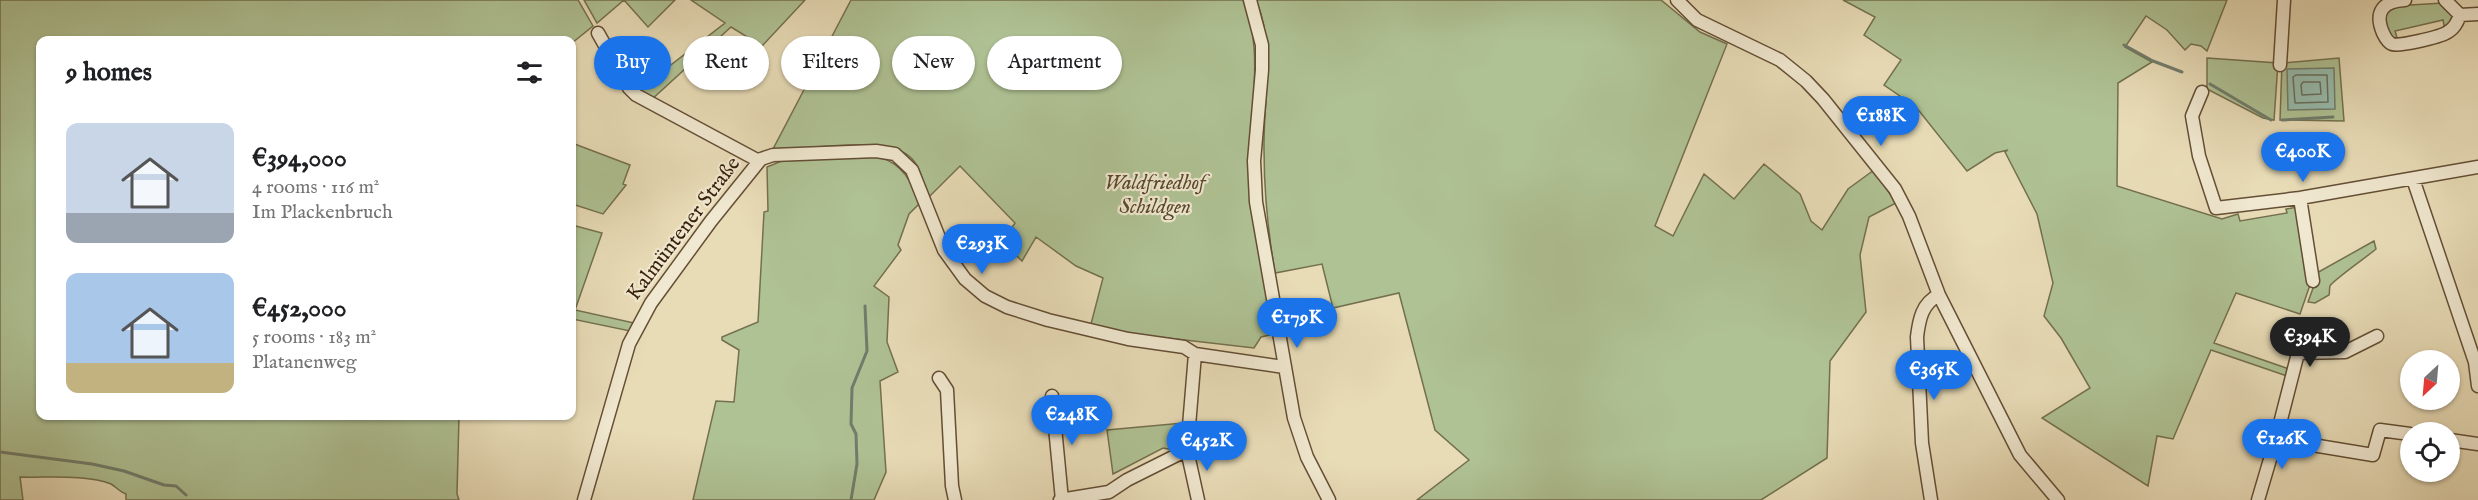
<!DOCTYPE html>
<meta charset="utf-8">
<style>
:root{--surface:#fff;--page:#f6f6f6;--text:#202124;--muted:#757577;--accent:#1a73e8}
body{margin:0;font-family:"IM FELL English",serif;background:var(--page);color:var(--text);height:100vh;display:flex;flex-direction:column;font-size:22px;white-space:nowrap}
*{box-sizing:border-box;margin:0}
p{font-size:20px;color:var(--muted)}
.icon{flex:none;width:33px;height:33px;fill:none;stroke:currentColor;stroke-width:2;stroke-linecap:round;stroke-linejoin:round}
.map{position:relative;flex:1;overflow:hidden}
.sheet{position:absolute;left:36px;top:36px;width:540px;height:384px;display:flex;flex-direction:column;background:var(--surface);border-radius:12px;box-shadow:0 2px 4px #0004}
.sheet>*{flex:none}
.guide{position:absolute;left:594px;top:36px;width:570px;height:54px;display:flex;gap:12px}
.needle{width:39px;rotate:206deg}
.controls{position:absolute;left:2400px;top:350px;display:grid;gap:12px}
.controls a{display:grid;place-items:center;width:60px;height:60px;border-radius:50%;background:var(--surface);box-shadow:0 2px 4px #0004;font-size:30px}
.price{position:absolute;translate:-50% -51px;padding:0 14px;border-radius:21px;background:var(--accent);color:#fff;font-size:20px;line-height:39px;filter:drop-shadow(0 2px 3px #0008)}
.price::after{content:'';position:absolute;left:50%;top:36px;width:18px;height:14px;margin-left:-9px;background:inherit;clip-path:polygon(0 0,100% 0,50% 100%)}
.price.on{background:#222;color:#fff}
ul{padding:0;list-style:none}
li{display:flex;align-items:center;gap:18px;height:150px;padding:0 30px}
li span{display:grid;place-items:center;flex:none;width:168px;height:120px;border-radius:12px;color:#555}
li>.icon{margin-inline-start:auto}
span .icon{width:72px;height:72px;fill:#fffc;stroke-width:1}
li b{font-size:26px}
h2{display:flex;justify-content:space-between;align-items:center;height:72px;padding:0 30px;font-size:26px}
.tag{padding:0 21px;border-radius:27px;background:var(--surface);box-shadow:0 2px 4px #0004;font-size:21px;line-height:54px}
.tag.on{background:var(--accent);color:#fff}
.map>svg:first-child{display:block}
</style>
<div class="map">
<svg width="2478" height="500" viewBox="0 0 2478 500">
<rect width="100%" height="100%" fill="#e8dcb7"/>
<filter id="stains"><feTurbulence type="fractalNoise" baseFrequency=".00333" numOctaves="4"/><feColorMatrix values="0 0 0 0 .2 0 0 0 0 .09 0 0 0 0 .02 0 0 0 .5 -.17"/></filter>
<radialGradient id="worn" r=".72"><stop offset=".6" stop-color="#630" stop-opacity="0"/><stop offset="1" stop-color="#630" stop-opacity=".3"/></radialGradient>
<path fill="#afc294" stroke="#74704f" stroke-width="1.5" d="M0,0H578L593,26L572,43V40H40V416H459L457,494L459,500H126V494C120,492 116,487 111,484C87,474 45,478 20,477L23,500H0Z
M584,0H675L648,27L624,0L597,23Z
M691,0H805L762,46L731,27L651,100L636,92L725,23Z
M851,0H1243C1264,49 1250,102 1252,153C1254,215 1262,274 1274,334L1261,337L1254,348L1124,333L1091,324L1103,278L1076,266L1036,237L1022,261L1002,242L1015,223L960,166L928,198C923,184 921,165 909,156C885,136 804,149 772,151Z
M1256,0H1661L1700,32L1727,44L1655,226L1673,236L1704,174L1734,199L1764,164L1800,194L1811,221L1822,230L1848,189L1874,170L1896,203L1869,217L1860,255L1866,312L1830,361L1827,458L1761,500H1417L1469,460L1435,430L1399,293L1333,308L1322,264L1275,273C1268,232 1264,191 1264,150C1263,101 1276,47 1256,0Z
M1843,0H2227L2207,51L2201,46L2191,44L2185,50L2167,30L2146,16L2125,47L2152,62L2118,83L2117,186L2222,219L2238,214L2240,221L2287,213L2286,209L2298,207L2310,285L2300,314L2236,293L2214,343L2289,369L2287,376L2211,350L2173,439L2157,436L2148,486L2042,418L2090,388L2061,338L2044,316L2053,283L2037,214L2005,152L2008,150L1995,153L1967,171L1916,107L1884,85L1901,60L1864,35L1875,17Z
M2443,3L2450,6L2455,20L2445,30L2443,20L2395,31L2398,41L2387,34L2384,14L2394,6Z
M2207,58L2278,63L2274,120L2263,118L2207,89Z
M2339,58L2344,121L2280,120L2282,63Z
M572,143L630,165L623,184L626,185L603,214L572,204Z
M879,157C903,164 912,182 919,204L909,214L898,245L901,250L874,286L889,297L887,342L898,372L880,381L886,472L874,500H693L716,401L734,402L739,350L722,340V337L758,322L764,212L768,211L767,167L784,160Z
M572,225L602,233L575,310L634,323L630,331L572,319Z
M2374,241L2376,249C2368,256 2332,281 2330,286C2329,289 2330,292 2329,295L2315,303L2308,302L2316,280L2315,274Z
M1183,423C1182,436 1180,442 1168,449L1163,448L1113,474L1107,430Z"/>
<path fill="#97bcae" stroke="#717d6c" stroke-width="1.5" d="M2334,68L2335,109L2288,110L2287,69Z"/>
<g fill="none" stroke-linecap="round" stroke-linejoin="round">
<path stroke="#686e5c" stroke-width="1.5" d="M2296,75H2327L2328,102L2295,103L2293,77Z
M2303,82H2320L2321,94L2302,95L2301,85Z"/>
<path stroke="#717d6c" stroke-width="3" d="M2124,45L2153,61L2182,72
M2210,84L2271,120
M2282,120L2333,117
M0,452L92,464L124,471L164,485L176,486L186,495
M851,500L857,464L856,434L851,424L852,388L867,351L865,306"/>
<defs>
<path id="street" d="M1250,0L1262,45V70L1254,161L1256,202L1294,418L1307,457L1329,500
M1677,0L1697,20L1780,60L1806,81L1823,99L1895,189L1909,216L1939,295L2020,455L2058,500
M2405,0C2383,1 2374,12 2383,33C2385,37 2387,42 2392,44C2398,47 2439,37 2446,33C2454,29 2457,23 2460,15
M2445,0L2460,15
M2460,15L2478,14
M598,33L629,88L636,95L759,161
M2280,65L2284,0
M2202,92L2192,116L2199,156L2216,208L2300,198L2478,167
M2413,179L2475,362L2478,386
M2300,198L2313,281
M939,378L947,390L952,486L955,500
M1052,396L1062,500
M2276,439L2373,455L2380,430L2410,434
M2450,440L2478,444
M1187,450L1198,500
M584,500L629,344L651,303L711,221L761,159L773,155L876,151L895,154L912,170L944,250L965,279L985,296L1007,307L1048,320L1128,339L1184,347L1195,354L1284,367
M1060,500L1109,492L1127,480L1187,450L1195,354
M1931,500L1922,443L1917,337C1919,320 1922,303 1939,295
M2258,500L2276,439L2298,353L2345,352L2377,336"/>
</defs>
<use href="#street" stroke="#644e35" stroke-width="15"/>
<use href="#street" stroke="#f0e8d0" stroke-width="12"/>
</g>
<g text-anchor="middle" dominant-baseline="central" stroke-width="4.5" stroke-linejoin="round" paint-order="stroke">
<g font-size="21" font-style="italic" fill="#56482c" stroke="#f0e8d0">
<text x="1155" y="183">Waldfriedhof<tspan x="1155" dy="24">Schildgen</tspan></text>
</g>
<g font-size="21" fill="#381f0a" stroke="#f0e8d0">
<text transform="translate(684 229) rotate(-53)">Kalmüntener Straße</text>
</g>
</g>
<rect width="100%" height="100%" filter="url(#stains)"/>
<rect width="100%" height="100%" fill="url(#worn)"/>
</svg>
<div class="controls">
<a><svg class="needle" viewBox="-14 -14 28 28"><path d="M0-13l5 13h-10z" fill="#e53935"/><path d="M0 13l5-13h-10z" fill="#757577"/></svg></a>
<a><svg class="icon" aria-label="locate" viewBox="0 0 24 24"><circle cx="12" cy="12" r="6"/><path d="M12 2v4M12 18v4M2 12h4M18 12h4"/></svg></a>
</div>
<b class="price" style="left:1881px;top:147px">€188K</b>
<b class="price" style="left:2303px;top:183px">€400K</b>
<b class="price" style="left:982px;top:275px">€293K</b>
<b class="price" style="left:1297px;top:349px">€179K</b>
<b class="price on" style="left:2310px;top:368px">€394K</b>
<b class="price" style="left:1934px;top:401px">€365K</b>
<b class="price" style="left:1072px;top:446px">€248K</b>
<b class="price" style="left:2282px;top:470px">€126K</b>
<b class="price" style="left:1207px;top:472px">€452K</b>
<div class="guide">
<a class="tag on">Buy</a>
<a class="tag">Rent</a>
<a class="tag">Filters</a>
<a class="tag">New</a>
<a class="tag">Apartment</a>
</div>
<section class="sheet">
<h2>9 homes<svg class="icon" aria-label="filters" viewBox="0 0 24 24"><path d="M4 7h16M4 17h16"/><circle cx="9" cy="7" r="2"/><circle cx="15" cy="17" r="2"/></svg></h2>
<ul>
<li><span style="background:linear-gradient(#c9d6e8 75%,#9aa5b1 0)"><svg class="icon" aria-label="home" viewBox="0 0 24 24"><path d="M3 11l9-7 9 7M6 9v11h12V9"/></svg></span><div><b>€394,000</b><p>4 rooms · 116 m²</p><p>Im Plackenbruch</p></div></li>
<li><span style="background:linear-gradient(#a9c7e8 75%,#c2b280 0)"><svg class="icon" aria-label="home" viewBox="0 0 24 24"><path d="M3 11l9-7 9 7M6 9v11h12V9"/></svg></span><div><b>€452,000</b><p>5 rooms · 183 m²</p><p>Platanenweg</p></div></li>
</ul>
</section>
</div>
